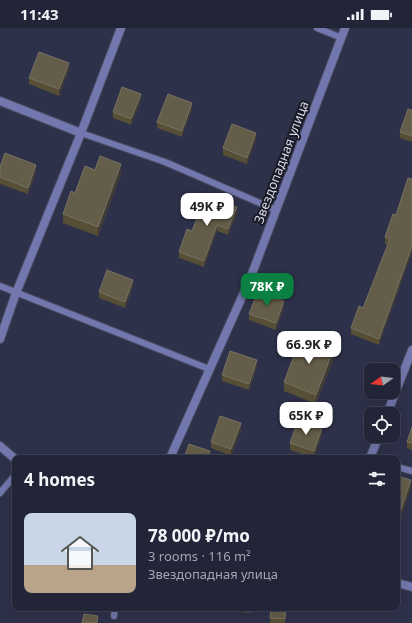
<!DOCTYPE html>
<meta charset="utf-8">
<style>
:root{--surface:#222538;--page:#2a2d40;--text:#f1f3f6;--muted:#a2a5ae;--line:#3f4253;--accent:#0b8043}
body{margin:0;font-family:"Noto Sans",sans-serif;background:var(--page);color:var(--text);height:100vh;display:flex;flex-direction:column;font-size:15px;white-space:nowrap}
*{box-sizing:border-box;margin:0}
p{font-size:13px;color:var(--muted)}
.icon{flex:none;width:22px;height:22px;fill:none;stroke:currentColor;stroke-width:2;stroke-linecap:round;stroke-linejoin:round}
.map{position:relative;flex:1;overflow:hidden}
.drawer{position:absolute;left:12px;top:427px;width:388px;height:156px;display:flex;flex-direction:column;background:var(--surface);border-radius:8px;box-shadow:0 4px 16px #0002,0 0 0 1px var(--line)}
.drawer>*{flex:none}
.needle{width:26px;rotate:256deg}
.tools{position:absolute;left:364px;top:335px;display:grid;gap:8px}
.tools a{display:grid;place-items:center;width:36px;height:36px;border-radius:8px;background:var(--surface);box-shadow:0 4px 16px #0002,0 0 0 1px var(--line);font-size:20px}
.price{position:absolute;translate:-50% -34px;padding:0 9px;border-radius:8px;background:#fff;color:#222;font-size:13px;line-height:26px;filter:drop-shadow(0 1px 2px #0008)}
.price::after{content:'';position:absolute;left:50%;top:24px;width:12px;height:9px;margin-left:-6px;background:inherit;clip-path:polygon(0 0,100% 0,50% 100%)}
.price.active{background:var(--accent);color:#fff}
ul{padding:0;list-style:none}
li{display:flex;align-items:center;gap:12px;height:100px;padding:0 12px}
li span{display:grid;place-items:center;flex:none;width:112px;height:80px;border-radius:8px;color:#555}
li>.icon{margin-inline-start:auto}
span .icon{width:48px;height:48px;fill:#fffc;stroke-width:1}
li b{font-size:17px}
h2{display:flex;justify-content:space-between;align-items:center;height:48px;padding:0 12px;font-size:17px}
.status{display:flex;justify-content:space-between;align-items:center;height:28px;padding:0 20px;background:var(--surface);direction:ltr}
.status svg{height:11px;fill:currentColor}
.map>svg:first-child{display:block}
</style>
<div class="status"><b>11:43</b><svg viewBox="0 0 49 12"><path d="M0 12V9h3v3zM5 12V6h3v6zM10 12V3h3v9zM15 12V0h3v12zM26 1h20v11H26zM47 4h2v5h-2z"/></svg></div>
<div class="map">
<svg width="412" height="595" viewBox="0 0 412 595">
<rect width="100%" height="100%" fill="#2e314a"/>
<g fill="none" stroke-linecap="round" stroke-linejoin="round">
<defs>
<path id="lane" d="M317,0L342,10
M81,105L165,134L276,182
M0,258L209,341
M397,439L412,443
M0,465L15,447
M114,588L115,580"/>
<path id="street" d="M0,73L81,105
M0,311L16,265L81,105L121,0
M387,386L412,322
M0,418L15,431
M170,430L250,251L345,0
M370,430L379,408
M397,555L412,559"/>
</defs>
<use href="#lane" stroke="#494c63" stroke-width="8"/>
<use href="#street" stroke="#494c63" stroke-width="10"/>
<use href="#lane" stroke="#7277ae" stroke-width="6"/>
<use href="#street" stroke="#7277ae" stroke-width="8"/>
</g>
<path fill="#574e36" d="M69,42L59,68L29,56V50Z
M141,73L131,97L113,90V84Z
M192,81L182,109L157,100V94Z
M412,82V114L400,110V104Z
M256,112L247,136L223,127V120Z
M0,139L36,144L28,166L0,156Z
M95,142L121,146L98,208L63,195V186L75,165Z
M412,151V224L379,317L351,306V300L363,280L388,217L385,216V209L396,187Z
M237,186L228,207L217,203L204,239L179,230V224L192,203Z
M133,258L125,280L99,270V264Z
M284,279L276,302L249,292V286Z
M334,329L316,376L284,363V354Z
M257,339L249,362L222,353V347Z
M412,399V422L407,420V414Z
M241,402L231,428L211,420V414Z
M322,406L314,430L290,422V415Z
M228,580H251L250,585L228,583Z
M271,580H286L285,595H270Z"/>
<path fill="#413c36" d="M69,35V42L59,68V61Z
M141,66V73L131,97V91Z
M192,75V81L182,109V103Z
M256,105V112L247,136V130Z
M121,136V146L98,208V199Z
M36,137V144L28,166V160Z
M237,179V186L228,207V201Z
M217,197V203L204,239V233Z
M412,218V224L379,317V311Z
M133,252V258L125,280V274Z
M284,273V279L276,302V295Z
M334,320V329L316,376V367Z
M257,332V339L249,362V356Z
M241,395V402L231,428V421Z
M322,400V406L314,430V423Z
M210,423V430H208Z
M411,452V461L398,498V490Z
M401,490V499L397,512V504Z"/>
<path fill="#645d49" stroke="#767162" d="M39,24L69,35L59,61L29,50Z
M122,59L141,66L131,91L113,84Z
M168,66L192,75L182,103L157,94Z
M408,81L412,82V108L400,104Z
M232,96L256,105L247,130L223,120Z
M5,125L36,137L28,160L0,149V139Z
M100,128L121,136L98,199L63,186L71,163L75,165L85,138L95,142Z
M408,150L412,151V218L379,311L351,300L359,278L363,280L390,211L385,209L393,186L396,187Z
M206,167L237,179L228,201L217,197L204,233L179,224L187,201L192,203Z
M107,242L133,252L125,274L99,264Z
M258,263L284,273L276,295L249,286Z
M302,307L334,320L316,367L284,354Z
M230,323L257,332L249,356L222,347Z
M220,388L241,395L231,421L211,414Z
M298,392L322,400L314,423L290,415Z
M412,399V415L407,414Z
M189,416L210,423L208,430H184Z
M397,448L411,452L398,490H401L397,504Z
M271,580H286L285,591L270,590Z
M84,586L98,588L97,595H82Z"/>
<g text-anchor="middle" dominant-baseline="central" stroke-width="4" stroke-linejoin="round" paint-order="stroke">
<g font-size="13" fill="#d7d9e9" stroke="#191a25">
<text transform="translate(281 134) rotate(-69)">Звездопадная улица</text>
</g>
</g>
</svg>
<div class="tools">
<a><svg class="needle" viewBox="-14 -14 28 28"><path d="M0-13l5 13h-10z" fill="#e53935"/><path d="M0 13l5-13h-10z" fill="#a2a5ae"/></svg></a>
<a><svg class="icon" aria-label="locate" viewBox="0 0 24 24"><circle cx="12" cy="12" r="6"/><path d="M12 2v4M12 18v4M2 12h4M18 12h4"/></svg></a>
</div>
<b class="price" style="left:207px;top:199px">49K ₽</b>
<b class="price active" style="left:267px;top:279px">78K ₽</b>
<b class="price" style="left:309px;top:337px">66.9K ₽</b>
<b class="price" style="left:306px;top:408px">65K ₽</b>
<section class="drawer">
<h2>4 homes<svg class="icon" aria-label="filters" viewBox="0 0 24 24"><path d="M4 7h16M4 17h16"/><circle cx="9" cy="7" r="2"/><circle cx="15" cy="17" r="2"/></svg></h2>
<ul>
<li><span style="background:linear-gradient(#c9d6e8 65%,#b9a48a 0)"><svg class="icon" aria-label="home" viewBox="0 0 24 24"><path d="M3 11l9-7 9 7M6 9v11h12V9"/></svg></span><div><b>78 000 ₽/mo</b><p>3 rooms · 116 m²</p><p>Звездопадная улица</p></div></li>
</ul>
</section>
</div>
